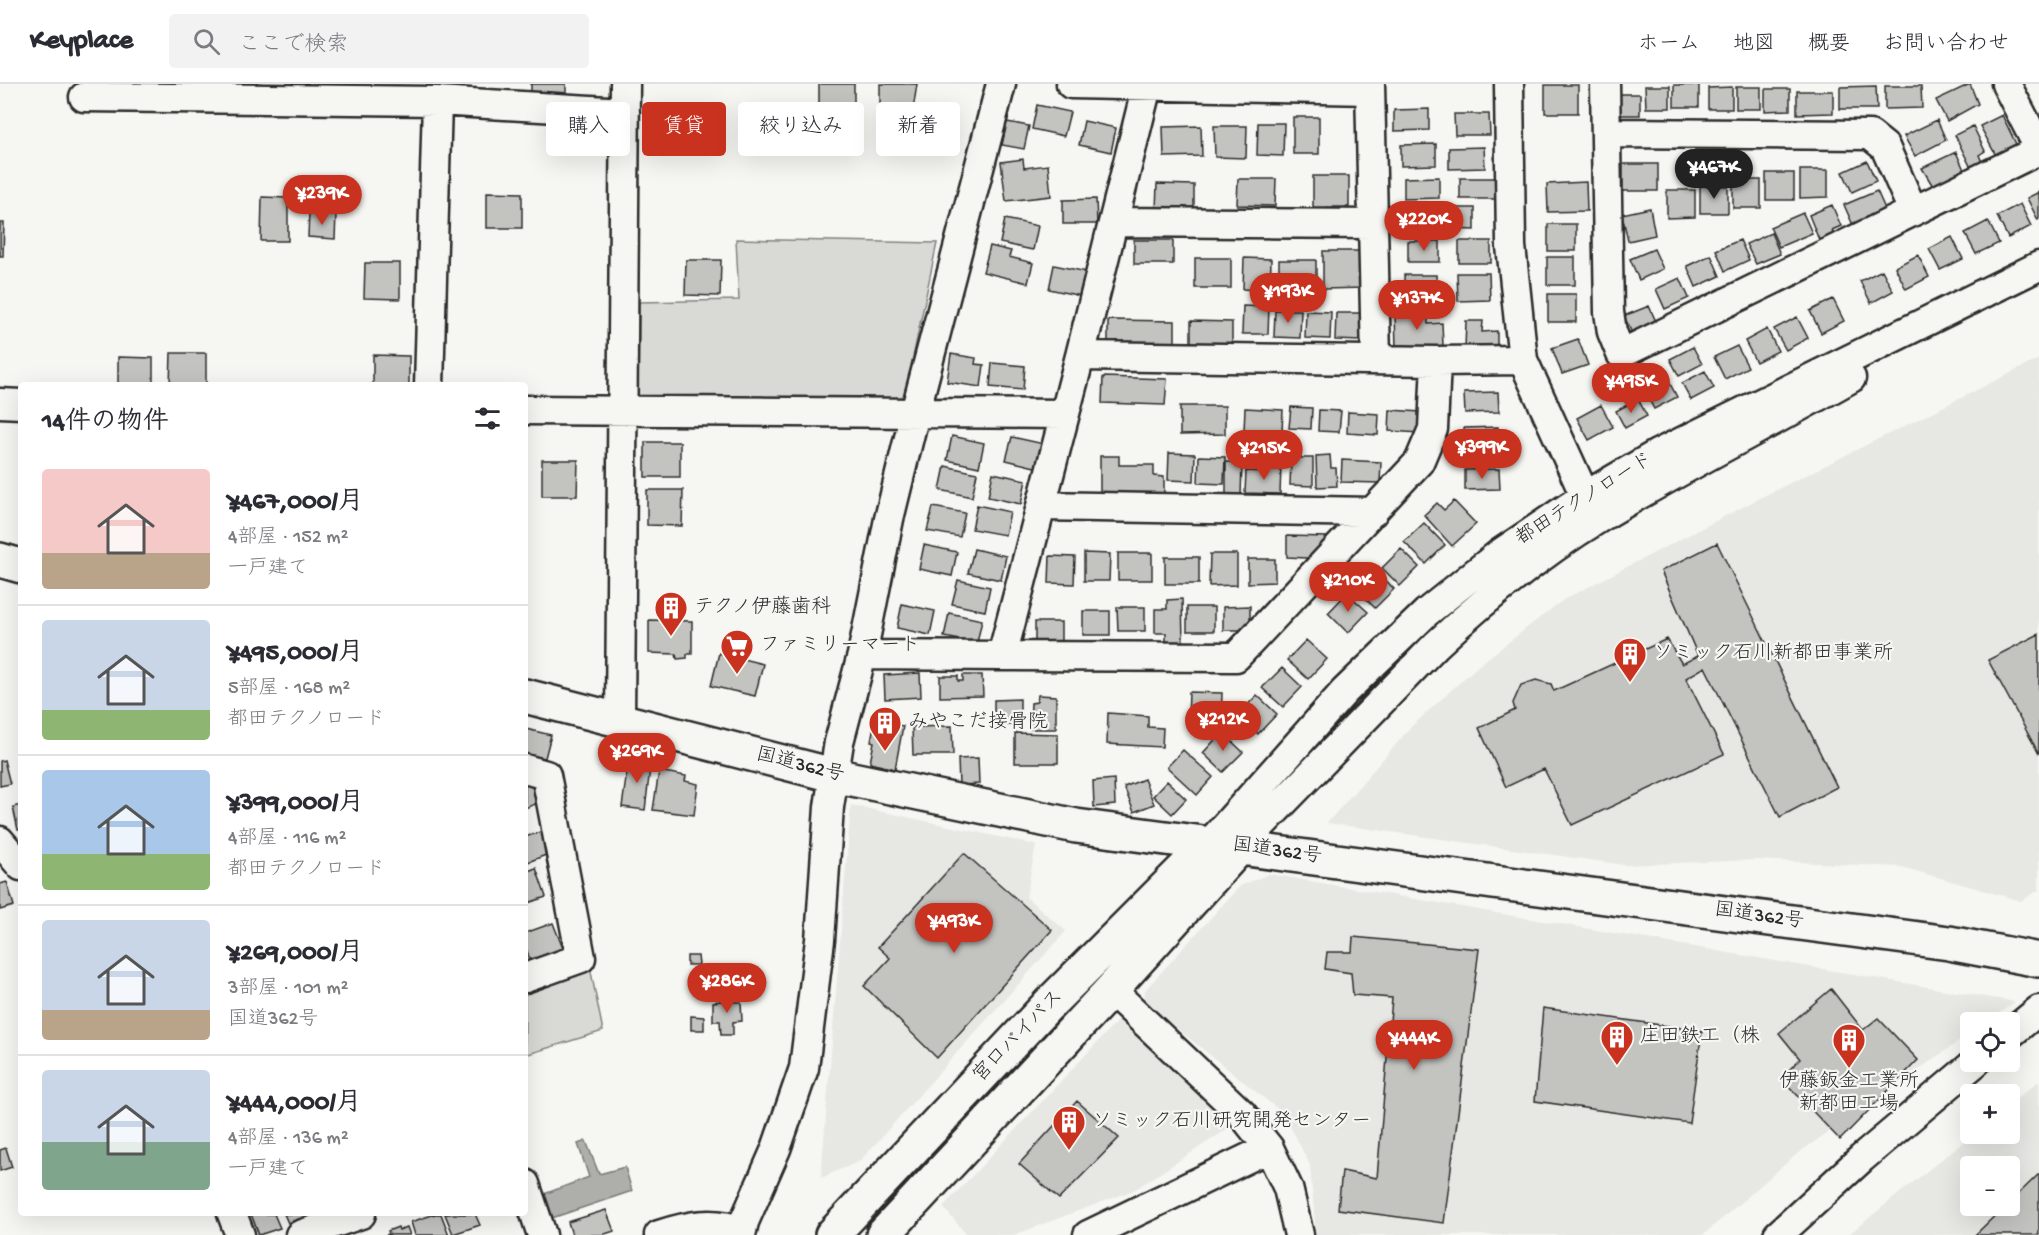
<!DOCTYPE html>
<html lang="ja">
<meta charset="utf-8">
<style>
:root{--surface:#fff;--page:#f2f2f3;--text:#2b2b33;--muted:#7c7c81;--line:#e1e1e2;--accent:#c8321e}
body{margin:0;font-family:"Gochi Hand","Klee One",sans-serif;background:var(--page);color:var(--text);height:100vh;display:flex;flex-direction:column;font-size:22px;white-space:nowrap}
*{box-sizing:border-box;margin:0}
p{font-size:20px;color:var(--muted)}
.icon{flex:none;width:33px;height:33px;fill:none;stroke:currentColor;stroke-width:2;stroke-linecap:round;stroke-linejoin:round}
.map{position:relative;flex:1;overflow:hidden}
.side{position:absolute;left:18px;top:298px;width:510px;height:834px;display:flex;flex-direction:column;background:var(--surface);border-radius:6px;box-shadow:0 6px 24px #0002}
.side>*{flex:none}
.hud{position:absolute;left:546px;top:18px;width:570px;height:54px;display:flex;gap:12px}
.tools{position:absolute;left:1960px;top:928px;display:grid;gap:12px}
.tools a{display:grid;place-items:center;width:60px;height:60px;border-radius:6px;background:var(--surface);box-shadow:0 6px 24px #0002;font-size:30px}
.price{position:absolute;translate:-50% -51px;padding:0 14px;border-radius:21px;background:var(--accent);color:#fff;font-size:20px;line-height:39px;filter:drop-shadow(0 2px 3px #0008)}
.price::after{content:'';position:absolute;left:50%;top:36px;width:18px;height:14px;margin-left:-9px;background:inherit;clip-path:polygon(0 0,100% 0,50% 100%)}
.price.current{background:#222;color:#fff}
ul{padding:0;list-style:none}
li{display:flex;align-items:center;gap:18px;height:150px;padding:0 24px}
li+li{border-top:2px solid var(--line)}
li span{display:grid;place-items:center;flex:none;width:168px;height:120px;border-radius:6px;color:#555}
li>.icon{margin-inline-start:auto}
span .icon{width:72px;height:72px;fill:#fffc;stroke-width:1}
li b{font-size:26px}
h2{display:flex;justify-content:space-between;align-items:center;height:72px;padding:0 24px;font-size:26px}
.chip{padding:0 21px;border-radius:6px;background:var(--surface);box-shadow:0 6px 24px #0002;font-size:21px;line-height:54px}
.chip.current{background:var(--accent);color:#fff}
header{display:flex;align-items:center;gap:36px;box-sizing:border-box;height:84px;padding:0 30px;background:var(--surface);border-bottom:2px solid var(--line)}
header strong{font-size:28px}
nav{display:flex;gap:33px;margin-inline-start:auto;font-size:21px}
.search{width:420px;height:54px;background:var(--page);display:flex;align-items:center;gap:15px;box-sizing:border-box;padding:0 21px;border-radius:6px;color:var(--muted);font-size:22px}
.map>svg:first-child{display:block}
</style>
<header>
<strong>Keyplace</strong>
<div class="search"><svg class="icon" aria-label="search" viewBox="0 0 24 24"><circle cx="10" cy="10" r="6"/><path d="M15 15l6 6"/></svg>ここで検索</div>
<nav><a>ホーム</a><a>地図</a><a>概要</a><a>お問い合わせ</a></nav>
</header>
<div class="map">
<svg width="2039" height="1151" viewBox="0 0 2039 1151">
<rect width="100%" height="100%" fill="#f6f6f2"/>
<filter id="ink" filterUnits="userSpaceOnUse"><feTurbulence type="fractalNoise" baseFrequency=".0167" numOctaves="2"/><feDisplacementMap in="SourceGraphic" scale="12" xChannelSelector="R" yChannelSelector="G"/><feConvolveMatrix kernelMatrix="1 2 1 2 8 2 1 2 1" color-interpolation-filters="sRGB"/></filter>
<g filter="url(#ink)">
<path fill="#e7e7e3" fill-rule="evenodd" d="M2039,275V806L2021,817L1902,783L1755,776L1625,781L1327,739L1412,642L1479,581L1563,516L1764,412Z
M851,721L1036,761L1026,813L1066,847L860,1077L821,1094Z
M1269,790L2015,918L1985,939H1971V949L1798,1069L1703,1151H1316L1310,1081L1284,1030L1145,919V906L1240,802Z
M1122,932L1235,1040L1134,1106L1014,1151H967L943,1123Z
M2039,997V1151H1848L1973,1050H2010V1020ZM1971,1083H2010V1122H1971Z"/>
<path fill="#d9d9d5" stroke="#828280" stroke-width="1.5" d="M736,155L937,159L905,311L896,321L638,314L639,218L739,216Z
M590,883L603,947L525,971V904Z"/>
<path fill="#aeaeab" stroke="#7a7a78" stroke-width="1.5" d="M586,1057L599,1090L625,1083L632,1107L552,1134L542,1111L589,1093L578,1060Z"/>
<path fill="#c3c3c0" stroke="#2b2b2b" stroke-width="1.5" d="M531,0H566V20L531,19Z
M819,0H854V24L819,23Z
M880,0H917L913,26L880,28Z
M1970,0L1978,20L1947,37L1936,16Z
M1545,1H1578V29H1545Z
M1674,1H1699V23H1674Z
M1645,2H1670V24H1646Z
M1876,2L1877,25H1840V3Z
M1885,2H1921L1922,24L1885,25Z
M1732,3V25H1708V4Z
M1736,3H1761V25H1736Z
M1765,5H1790V26L1765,27Z
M1797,7H1833V29L1797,30Z
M1615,10H1640V31H1615Z
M1037,21L1070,28L1064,52L1032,45Z
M1429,25V46L1394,47V26Z
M1454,30H1489L1490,51H1455Z
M2002,31L2017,62L1999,77L1980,42Z
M1293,33H1319V70H1293Z
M1937,36L1946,56L1915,72L1904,52Z
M1084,37L1116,44L1111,68L1079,61Z
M1007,38L1029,42L1024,65L1002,61Z
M1258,39H1284L1283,72L1257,71Z
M1201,42L1202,72L1164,73L1163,43Z
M1214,42H1247L1246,74L1215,73Z
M1973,42L1985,67L1979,71L1985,85L1974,90L1955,51Z
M1436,60V81L1401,82V61Z
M1484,63L1485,84L1449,85V64Z
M1956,68L1965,88L1934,104L1922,84Z
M1023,75L1024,84L1048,81L1051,112L1006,117L1001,78Z
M1867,77L1876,97L1852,108L1843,88Z
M1623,80H1658V107H1623Z
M1800,86H1828V113L1800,114Z
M1766,89H1794V116H1766Z
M1313,92H1349V123H1313Z
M1439,93V114L1404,115V94Z
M1460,94H1495V115H1460Z
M1238,95H1276L1275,122L1237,121Z
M1733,96H1761V124H1733Z
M1586,98L1587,127L1548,128L1547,100Z
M1157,100L1194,101V127H1156Z
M1700,102H1728V129H1700Z
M1667,106H1695V133L1667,134Z
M1877,107L1886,127L1853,141L1844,121Z
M487,108L522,109V144H487Z
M2039,108V135L2038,136L2027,114Z
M262,113L288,114V157H261Z
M1096,115L1097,140H1063V116Z
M2020,120L2031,142L2008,154L1997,132Z
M1832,121L1841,142L1832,146L1836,155L1821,161L1809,131Z
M1401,124H1429L1428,146H1401Z
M1448,124H1475V146L1448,145Z
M1650,124L1655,151L1628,157L1622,130Z
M309,128L336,130L335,155L308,153Z
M1803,129L1812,149L1779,163L1770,143Z
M1005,135L1038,142L1033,166L1000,159Z
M1988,137L1999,159L1976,170L1965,149Z
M0,139H4L3,172H0Z
M1548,140H1576V167H1548Z
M1771,149L1780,170L1756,180L1746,160Z
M1952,153L1963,175L1940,186L1929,165Z
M1134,156H1173V180H1134Z
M1740,156L1749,176L1725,187L1716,166Z
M1408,157H1440V178H1408Z
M1459,157H1491V179H1459Z
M990,162L1011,167L1009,173L1033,179L1028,199L983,188Z
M1654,165L1663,185L1639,196L1630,175Z
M1323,167H1364V204L1323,205Z
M1711,171L1720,192L1696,203L1687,182Z
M1918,171L1929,193L1906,205L1895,183Z
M1547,173H1575V201H1547Z
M1195,174H1231V204H1195Z
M1244,174L1271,175L1270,207L1243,205Z
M686,176H721L720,212L685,211Z
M1279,176H1316V206H1279Z
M365,179H400V215L364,214Z
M1054,181L1087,188L1081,212L1049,205Z
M1882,186L1893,207L1871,219L1860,197Z
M1457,189H1489L1490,216L1458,217Z
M1404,191H1436L1437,219H1405Z
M1680,194L1689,214L1665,225L1656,205Z
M1548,210H1576V238H1548Z
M1833,215L1844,237L1821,249L1810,227Z
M1243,222L1269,223L1268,250H1242Z
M1649,222L1658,242L1634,253L1624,232Z
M1275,226H1301L1300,254L1274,253Z
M1306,227L1331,228L1330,255L1305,254Z
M1415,228V232H1428V240L1442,239L1443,262L1396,263L1395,229Z
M1336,229H1362L1361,257L1335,256Z
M1797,233L1808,254L1786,266L1774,245Z
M1108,236L1175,237V262L1108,261Z
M1191,237L1232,238V261H1191Z
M1466,237H1483L1482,248L1497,247V263L1465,265Z
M1767,245L1778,267L1756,278L1745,257Z
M1578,255L1588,281L1562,290L1552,264Z
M1737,262L1748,283L1725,295L1714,273Z
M1693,263L1702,280L1679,292L1670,275Z
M171,269H206V302H170Z
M951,270L976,274L975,280L984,281L981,303L947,298Z
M373,271L409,272V302H373Z
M118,273L153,274V302H118Z
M992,279L1025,282L1023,306L990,303Z
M1705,287L1714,304L1691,316L1682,299Z
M1103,293L1167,295L1165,321L1102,319Z
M1668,296L1677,313L1654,325L1645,308Z
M1498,308L1499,328L1465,329L1464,309Z
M1638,315L1647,332L1625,344L1616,327Z
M1601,321L1613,343L1589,356L1577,334Z
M1180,322H1225V350L1180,351Z
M1291,323L1312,324L1311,345L1289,344Z
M1245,324L1283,326L1282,348L1244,347Z
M1319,326L1341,327L1339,348L1318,347Z
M1390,326L1421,328L1420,349L1389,347Z
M1348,328L1379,330L1378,351L1347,349Z
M1498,343L1499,363L1465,364L1464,344Z
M952,352L984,359L979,383L947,376Z
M1012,353L1044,360L1039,384L1006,376Z
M645,358H680V393H645Z
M1169,369L1195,370L1194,397L1168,396Z
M1330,371L1331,384H1336L1337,402L1317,403L1316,372Z
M1100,372H1119V381H1154V392L1164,393V412H1100Z
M1199,372L1225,373L1224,400L1198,399Z
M1291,374H1313V402L1290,401Z
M542,376H578L577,412H542Z
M1342,376L1381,378L1380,399L1341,398Z
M1226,378H1242L1241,412H1226Z
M945,382L977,389L972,413L940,406Z
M1265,382H1281L1280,410L1245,409L1246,387L1265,388Z
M1499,385L1500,405L1465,406V386Z
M993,389L1026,396L1021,420L988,413Z
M647,406H683L682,442L647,441Z
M1454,417L1476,440L1452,462L1424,431L1437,419L1444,426Z
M977,421L1010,428L1005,451L972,445Z
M933,423L965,429L960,453L927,447Z
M1424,439L1445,461L1426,480L1404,458Z
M1287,452L1327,453L1326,475L1287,473Z
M1717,459L1837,703L1780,733L1705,583L1686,594L1724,670L1572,741L1544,685L1506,703L1479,644L1515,626L1513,619L1521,601L1536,596L1551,600L1554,607L1667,555L1682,580L1698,572L1661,487Z
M924,461L957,468L952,492L919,485Z
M974,465L1006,472L1001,496L968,489Z
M1401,465L1419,483L1400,502L1382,484Z
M1084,469L1110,470L1109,497H1084Z
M1118,469H1152V496H1118Z
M1210,470H1237V501L1209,502Z
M1050,472L1075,473L1074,500L1049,499Z
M1165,473H1199V500H1165Z
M1248,475H1275V498L1248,499Z
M1380,490L1394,505L1375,524L1360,509Z
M958,496L990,503L985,527L952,520Z
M1347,509L1368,528L1348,549L1328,529Z
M1182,515L1183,558L1166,559V549H1155V525H1167V516Z
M902,520L935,527L930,551L897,544Z
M1250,522V546H1223V523Z
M1117,523H1145V547H1118Z
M1187,523H1214V547H1187Z
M1083,527H1110V551H1083Z
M949,529L982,536L977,559L944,553Z
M649,536L692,537V570H687V574L677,575L676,570L649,569Z
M1035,538H1061V558L1035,559Z
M2039,550V670L1988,576Z
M1306,556L1327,575L1308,595L1287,576Z
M719,569L763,580L755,612L711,602Z
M1282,584L1302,603L1283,623L1262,604Z
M920,589L921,613L885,615L884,591Z
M963,591H982L983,612L940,613V592H958V597H963Z
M1189,608L1222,609L1221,638L1188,637Z
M1038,611L1056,612V645H1030L1031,619L1037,618Z
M1257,611L1277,630L1258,650L1238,631Z
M1020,615V641H994V616Z
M1108,629L1148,632V643L1163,644L1162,663L1107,660Z
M875,636L903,642L895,685L870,679L874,658L871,657Z
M952,642L953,671H913L912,643Z
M526,645L551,651L545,674L525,670Z
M1222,648L1243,668L1223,688L1203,669Z
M1015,649L1058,650V679H1015Z
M1183,666L1213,693L1197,711L1167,683Z
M629,673L651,676L645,726L622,723Z
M978,674L979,700L959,701L958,675Z
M4,676L10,700L0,702V677Z
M659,687L686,692L685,697L698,700L694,731L653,726Z
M1114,695L1115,721L1094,723L1093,697Z
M1144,695L1154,720L1134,728L1124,703Z
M530,697L538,719L525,724V698Z
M1167,697L1186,715L1172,730L1153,712Z
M21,721V746H18L13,723Z
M543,747L551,769L528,778L525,770V753Z
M964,769L1052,846L937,974L864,902L890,874L878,863Z
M536,784L546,813L525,820V788Z
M7,798L14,822L0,826V800Z
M553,839L564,867L531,879L525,861V849Z
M1353,853L1479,865L1444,1139L1338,1125L1342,1087L1377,1094L1392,914L1353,911L1351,889L1325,885L1327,868H1352Z
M687,872H698L699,881H687Z
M1831,905L1863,946L1878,934L1918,976L1840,1056L1781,994L1800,975L1779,949Z
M720,914H733L734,918H741L742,937L733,938V951H721L720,937H713V918L721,917Z
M1543,924L1702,947L1689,1039L1535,1017Z
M691,932L704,933V946H691Z
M1077,1017L1119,1054L1059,1115L1019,1080Z
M6,1064L12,1083L0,1087V1066Z
M2039,1090V1151H1975L2005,1122H2010V1118Z
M606,1126L614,1147L602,1151H572L568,1138Z
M251,1130H274L280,1144L259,1151Z
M284,1130H311V1131L288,1139Z
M435,1130H441L449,1151H415L411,1138Z
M445,1130H475L480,1141L453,1150Z
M398,1143L399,1146L407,1143L410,1151H386L389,1150L388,1147Z"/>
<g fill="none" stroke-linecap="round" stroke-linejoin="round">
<defs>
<path id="minor" d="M1071,0L1370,6
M1370,0L1376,276
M1509,0L1511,162L1523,276L1585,412
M1605,0L1609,228L1612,248L1621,270L2039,66
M2006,0L2039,64
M84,13L437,17L625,28
M1607,49L1870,51L1885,63L1913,127
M1114,138L1373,140
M1080,272L1147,2
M429,302L437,17
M0,319L21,320
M525,326L1064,330
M1041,422L1373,428
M862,571L1002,572L1080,272L1436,277L1523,276
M1002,572L1236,573L1419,378L1433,345L1436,277
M620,637L625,0
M525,685L546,691L581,874L525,894
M0,757L21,782
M1210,759L1344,608L1427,528L1499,470L1585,412L1657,370L2039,182
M1240,763L1436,561C1486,514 1542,469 1601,433C1682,384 1768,341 1851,294
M1111,906L1242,1030L1269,1064L1288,1104L1299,1151
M2010,950L2039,926
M525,1100L542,1151
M232,1130L240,1151
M300,1151L361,1130
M659,1151C687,1142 713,1136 742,1147
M741,1151L744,1138L776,1065L804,984L820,856L829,723L839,658L862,571L889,435L915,329L1001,0
M1088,1151L1269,1064
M1778,1151L1862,1074L1976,978"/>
<path id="highway" d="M0,476L21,482
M525,612L833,691L1076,742L1949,859L2039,876
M832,1151L1048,921L1210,759
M883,1151L1111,906L1240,763"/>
</defs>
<use href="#minor" stroke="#2b2b2b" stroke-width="33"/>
<use href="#highway" stroke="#2b2b2b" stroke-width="38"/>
<use href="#minor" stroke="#f6f6f2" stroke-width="28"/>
<use href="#highway" stroke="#f6f6f2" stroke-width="33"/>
</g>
</g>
<defs>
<symbol id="building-pin" viewBox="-11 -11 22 30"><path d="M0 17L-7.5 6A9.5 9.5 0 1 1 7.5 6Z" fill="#c8321e" stroke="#f6f6f2"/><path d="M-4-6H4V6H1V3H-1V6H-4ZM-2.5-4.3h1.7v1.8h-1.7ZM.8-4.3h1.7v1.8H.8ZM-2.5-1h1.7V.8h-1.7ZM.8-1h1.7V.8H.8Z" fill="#fff"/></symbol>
<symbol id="supermarket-pin" viewBox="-11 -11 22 30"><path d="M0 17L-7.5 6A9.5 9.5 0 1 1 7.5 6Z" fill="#c8321e" stroke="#f6f6f2"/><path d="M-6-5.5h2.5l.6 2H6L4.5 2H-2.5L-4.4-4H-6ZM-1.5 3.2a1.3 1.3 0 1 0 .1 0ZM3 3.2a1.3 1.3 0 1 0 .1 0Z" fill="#fff"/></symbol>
</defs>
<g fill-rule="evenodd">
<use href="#building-pin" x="652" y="505" width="38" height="52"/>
<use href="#supermarket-pin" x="718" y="543" width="38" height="52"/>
<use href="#building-pin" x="1611" y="551" width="38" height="52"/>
<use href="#building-pin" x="866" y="620" width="38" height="52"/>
<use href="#building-pin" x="1598" y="934" width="38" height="52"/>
<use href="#building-pin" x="1830" y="937" width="38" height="52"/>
<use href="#building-pin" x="1050" y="1019" width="38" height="52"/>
</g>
<g text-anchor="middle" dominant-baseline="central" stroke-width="4.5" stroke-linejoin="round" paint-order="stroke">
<g font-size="20" fill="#2b2b2b" stroke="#f6f6f2">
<text transform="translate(1585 416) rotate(-32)">都田テクノロード</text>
<text transform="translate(800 682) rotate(14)">国道362号</text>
<text transform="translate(1277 768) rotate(8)">国道362号</text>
<text transform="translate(1759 833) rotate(8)">国道362号</text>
<text transform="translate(1019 953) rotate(-46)">宮口バイパス</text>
</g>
<g font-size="20" fill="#2b2b2b" stroke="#f6f6f2" text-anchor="start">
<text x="694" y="524">テクノ伊藤歯科</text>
<text x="760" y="562">ファミリーマート</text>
<text x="1653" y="570">ソミック石川新都田事業所</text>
<text x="908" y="639">みやこだ接骨院</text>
<text x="1640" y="953">庄田鉄工（株</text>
<text x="1849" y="998" text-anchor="middle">伊藤鈑金工業所<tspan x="1849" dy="23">新都田工場</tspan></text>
<text x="1092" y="1038">ソミック石川研究開発センター</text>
</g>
</g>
</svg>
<div class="tools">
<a><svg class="icon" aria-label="locate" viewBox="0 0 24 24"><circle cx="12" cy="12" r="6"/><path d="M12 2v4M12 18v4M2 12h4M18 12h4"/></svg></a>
<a>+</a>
<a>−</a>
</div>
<b class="price current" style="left:1714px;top:116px">¥467K</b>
<b class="price" style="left:322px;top:142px">¥239K</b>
<b class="price" style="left:1424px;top:168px">¥220K</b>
<b class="price" style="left:1288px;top:240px">¥193K</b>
<b class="price" style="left:1417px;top:247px">¥137K</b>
<b class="price" style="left:1631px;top:330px">¥495K</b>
<b class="price" style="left:1482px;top:396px">¥399K</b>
<b class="price" style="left:1264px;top:397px">¥215K</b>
<b class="price" style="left:1348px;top:529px">¥210K</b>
<b class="price" style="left:1223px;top:668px">¥212K</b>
<b class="price" style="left:637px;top:700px">¥269K</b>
<b class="price" style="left:954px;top:870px">¥493K</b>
<b class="price" style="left:727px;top:930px">¥286K</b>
<b class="price" style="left:1414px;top:987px">¥444K</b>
<div class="hud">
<a class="chip">購入</a>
<a class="chip current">賃貸</a>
<a class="chip">絞り込み</a>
<a class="chip">新着</a>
</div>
<section class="side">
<h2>14件の物件<svg class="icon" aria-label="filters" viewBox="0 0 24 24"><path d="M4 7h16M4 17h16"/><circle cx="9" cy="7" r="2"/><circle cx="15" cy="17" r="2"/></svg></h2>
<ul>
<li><span style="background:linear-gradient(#f6c9c9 70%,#b9a48a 0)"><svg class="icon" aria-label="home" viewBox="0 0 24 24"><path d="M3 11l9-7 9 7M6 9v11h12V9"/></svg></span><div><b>¥467,000/月</b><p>4部屋 · 152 m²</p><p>一戸建て</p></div></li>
<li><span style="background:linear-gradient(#c9d6e8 75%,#8fb573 0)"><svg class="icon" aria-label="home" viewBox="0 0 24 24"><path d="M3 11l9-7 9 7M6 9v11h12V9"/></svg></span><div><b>¥495,000/月</b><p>5部屋 · 168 m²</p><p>都田テクノロード</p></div></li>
<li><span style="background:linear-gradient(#a9c7e8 70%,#8fb573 0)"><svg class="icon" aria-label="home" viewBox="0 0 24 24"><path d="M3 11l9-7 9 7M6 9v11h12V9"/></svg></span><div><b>¥399,000/月</b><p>4部屋 · 116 m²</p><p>都田テクノロード</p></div></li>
<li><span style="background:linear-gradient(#c9d6e8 75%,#b9a48a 0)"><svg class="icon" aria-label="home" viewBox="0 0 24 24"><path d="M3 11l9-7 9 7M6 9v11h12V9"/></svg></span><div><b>¥269,000/月</b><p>3部屋 · 101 m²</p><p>国道362号</p></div></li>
<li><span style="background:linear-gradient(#c9d6e8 60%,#7fa58c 0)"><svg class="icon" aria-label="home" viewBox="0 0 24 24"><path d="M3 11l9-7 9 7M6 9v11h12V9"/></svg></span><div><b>¥444,000/月</b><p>4部屋 · 136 m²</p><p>一戸建て</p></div></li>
</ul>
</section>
</div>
